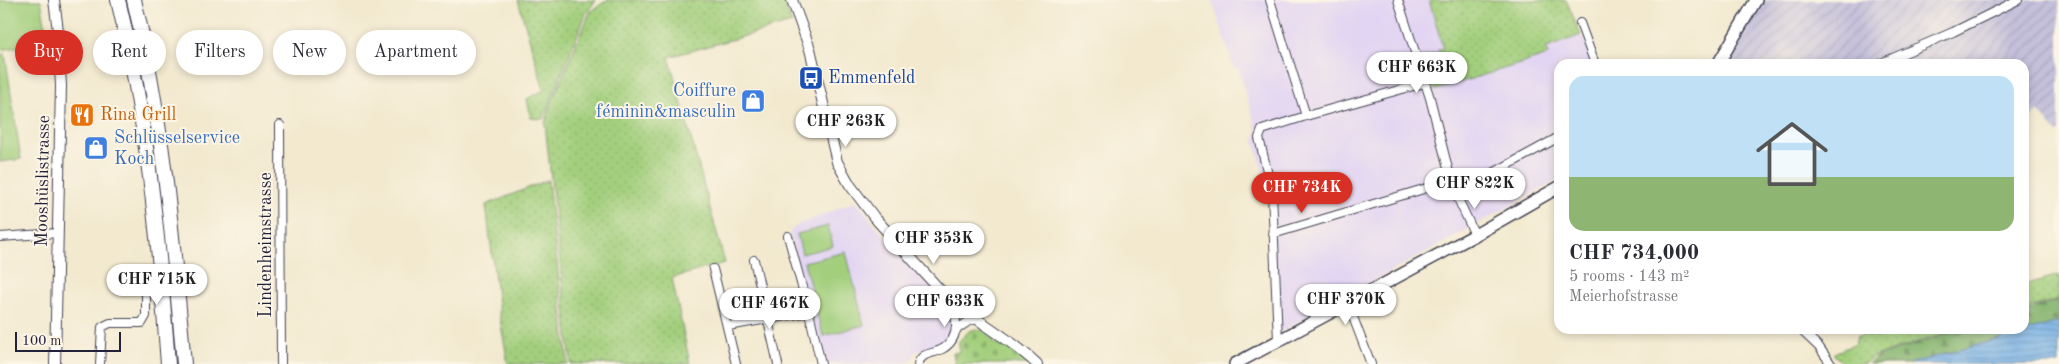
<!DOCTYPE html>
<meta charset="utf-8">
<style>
:root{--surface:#fff;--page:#f7f7f7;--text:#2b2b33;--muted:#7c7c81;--line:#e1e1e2;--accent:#d93025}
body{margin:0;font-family:"Old Standard TT",serif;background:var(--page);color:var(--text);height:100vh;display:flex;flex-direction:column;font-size:19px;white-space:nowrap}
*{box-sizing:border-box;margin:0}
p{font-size:16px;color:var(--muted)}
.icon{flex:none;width:28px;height:28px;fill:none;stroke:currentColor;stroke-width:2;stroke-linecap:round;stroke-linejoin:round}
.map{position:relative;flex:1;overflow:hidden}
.drawer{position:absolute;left:1554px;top:59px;width:475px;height:275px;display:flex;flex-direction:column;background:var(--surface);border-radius:15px;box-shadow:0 2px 8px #0003}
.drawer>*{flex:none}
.top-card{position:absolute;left:15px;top:30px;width:475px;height:45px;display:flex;gap:10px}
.scale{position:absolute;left:15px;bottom:12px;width:106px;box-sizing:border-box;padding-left:5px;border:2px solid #22223b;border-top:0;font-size:14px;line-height:18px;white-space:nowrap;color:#22223b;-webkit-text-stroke:4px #fcf5e5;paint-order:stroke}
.price{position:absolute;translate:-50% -42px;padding:0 11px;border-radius:18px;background:#fff;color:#222;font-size:16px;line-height:32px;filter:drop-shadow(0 1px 2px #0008)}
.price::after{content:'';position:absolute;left:50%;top:30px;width:15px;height:11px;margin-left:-8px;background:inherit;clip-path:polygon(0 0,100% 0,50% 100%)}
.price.on{background:var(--accent);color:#fff}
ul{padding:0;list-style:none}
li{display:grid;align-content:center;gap:10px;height:265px;padding:0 15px}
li+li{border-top:1px solid var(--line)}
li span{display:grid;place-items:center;height:155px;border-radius:15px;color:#555}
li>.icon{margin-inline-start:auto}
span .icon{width:90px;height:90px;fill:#fffc;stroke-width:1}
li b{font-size:21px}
.pill{padding:0 18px;border-radius:22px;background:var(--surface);box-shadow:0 2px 8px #0003;font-size:18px;line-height:45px}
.pill.on{background:var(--accent);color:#fff}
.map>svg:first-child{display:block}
</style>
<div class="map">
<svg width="2059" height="364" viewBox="0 0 2059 364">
<defs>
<pattern id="industrial-furrows" width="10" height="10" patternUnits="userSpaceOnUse" patternTransform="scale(1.25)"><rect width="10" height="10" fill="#c5c0da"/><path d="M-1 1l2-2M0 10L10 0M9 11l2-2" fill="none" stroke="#a9a5bc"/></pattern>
<pattern id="grass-dots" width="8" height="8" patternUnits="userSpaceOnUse" patternTransform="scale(1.25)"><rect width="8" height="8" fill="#a3cf7d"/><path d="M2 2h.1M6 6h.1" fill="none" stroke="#8cb16d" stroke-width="1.8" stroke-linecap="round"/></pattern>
<pattern id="forest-firs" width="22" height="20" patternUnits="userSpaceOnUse" patternTransform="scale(1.25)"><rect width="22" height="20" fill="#82b26c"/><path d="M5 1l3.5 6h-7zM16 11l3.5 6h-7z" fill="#6a905a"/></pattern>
<pattern id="cemetery-stones" width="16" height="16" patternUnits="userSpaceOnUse" patternTransform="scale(1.25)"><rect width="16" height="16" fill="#a3cf7d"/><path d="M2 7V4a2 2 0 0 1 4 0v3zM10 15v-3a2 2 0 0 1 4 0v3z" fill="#8cb16d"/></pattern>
<pattern id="water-rules" width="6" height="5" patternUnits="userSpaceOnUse" patternTransform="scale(1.25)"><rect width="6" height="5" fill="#74afe5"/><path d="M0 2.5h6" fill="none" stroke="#5f8ebb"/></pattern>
</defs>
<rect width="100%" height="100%" fill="#fcf5e5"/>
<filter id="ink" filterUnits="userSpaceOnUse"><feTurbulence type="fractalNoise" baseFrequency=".02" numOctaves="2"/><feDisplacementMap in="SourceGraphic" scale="10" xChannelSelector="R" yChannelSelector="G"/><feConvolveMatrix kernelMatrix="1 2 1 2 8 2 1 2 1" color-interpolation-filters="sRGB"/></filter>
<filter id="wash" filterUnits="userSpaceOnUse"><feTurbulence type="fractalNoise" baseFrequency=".0096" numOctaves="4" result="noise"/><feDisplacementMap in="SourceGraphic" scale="20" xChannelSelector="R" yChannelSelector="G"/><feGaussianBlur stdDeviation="1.12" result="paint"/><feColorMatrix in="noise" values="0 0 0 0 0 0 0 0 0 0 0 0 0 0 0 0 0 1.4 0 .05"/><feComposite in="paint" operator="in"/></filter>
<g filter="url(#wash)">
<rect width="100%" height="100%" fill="#f2e9cf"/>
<path fill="#e2d4f3" d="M1212,0H1429L1443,48L1439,52L1421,58L1431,86L1436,90L1547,55L1546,49L1549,47L1581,35L1597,64H1559V179L1271,337L1273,325L1268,189L1254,140L1257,131L1238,68H1234Z
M856,201L873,223L946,306L953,317L951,335L945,344L915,352L910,362L899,364H823L790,233L796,226Z"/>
<path fill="url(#industrial-furrows)" d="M1762,0H2059V132L2057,133L2038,111L2024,125V64H1727L1728,58Z"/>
<path fill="url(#grass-dots)" stroke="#62785c" d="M518,0H596L586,14L543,119L531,118L527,99L544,90Z
M607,0H783L792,23L669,57L725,263L672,278L690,364H571L545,123L550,106L590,12Z
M1429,0H1566L1581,35L1549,47L1546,49L1548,55L1436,90L1431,87L1421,58L1439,52L1438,49L1443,48Z
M548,180L568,364H508L499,313L486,205Z
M2059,275V299L2024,309V285Z
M1877,329H1959L1874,356L1864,364H1844L1834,355V353L1855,344L1857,337Z"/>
<path fill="url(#forest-firs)" stroke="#526a54" d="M2059,300V322L1909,364H1868L1878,356L1964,329H2024V311Z"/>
<path fill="url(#cemetery-stones)" stroke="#62785c" d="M976,329C986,330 992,335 995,344C1010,344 1021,354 1030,364H955L953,353L959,352V341L969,331Z"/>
<path fill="#a3cf7d" stroke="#62785c" d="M0,0H41L48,42L0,50Z
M5,54L21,159L0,162V55Z
M828,226L833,246L802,254L797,234Z
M846,252L864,325L823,336L804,262Z"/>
<path fill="url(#water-rules)" stroke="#4b6890" d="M2059,322V364H1909Z"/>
</g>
<g filter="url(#ink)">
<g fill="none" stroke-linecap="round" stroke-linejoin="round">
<defs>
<path id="street" d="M1270,0L1306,116
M1398,0L1430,98L1453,188L1475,235
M1580,23L1595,64
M1879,64L1953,32L2018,0
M280,125L281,364
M1455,194L1559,137
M1273,234L1437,185L1452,183
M788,236L809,312L821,364
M0,237L58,233
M754,260L778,364
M713,269L736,364
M1348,304L1371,364
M728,326L809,312
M1800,329L1819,347L1831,364
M956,330L969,321L977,319
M1278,341L1272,191L1259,138L1262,130L1306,116L1424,83
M100,364L102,327L110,323H142L146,316V289
M918,364C922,351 934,355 944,348C961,337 957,315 950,300"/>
<path id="secondary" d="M54,0L58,31L61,86L55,364
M792,0L810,49L837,162L850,185L874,217L939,289C969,318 1007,335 1037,364"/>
<path id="primary" d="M1718,64L1756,0
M1235,364L1475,235L1559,187"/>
<path id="highway" d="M118,0C147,120 159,241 168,364
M134,0C163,120 173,241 184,364"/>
</defs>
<use href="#street" stroke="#414051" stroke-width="10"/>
<use href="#secondary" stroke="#414051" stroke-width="12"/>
<use href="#primary" stroke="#414051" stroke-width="14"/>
<use href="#highway" stroke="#414051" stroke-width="16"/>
<use href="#street" stroke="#fff" stroke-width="8"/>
<use href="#secondary" stroke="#fff" stroke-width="10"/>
<use href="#primary" stroke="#fff" stroke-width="11"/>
<use href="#highway" stroke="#fff" stroke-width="14"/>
</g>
</g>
<defs>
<symbol id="bus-square" viewBox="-11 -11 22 22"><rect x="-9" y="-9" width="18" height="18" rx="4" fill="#1a4fb4" stroke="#fcf5e5"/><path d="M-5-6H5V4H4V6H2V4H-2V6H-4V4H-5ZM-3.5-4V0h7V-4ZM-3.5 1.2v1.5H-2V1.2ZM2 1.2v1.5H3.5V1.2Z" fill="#fff"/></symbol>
<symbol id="shop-square" viewBox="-11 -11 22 22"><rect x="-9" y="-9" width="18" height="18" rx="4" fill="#3f7fe0" stroke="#fcf5e5"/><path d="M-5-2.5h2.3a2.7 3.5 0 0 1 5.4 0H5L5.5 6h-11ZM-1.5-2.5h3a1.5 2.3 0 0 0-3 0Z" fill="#fff"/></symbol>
<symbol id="restaurant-square" viewBox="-11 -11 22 22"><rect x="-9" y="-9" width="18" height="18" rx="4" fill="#e8710a" stroke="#fcf5e5"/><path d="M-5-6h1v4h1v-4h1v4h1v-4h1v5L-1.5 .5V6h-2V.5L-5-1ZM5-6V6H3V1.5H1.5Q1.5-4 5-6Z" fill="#fff"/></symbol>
</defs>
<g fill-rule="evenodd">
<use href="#bus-square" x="797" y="64" width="28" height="28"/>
<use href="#shop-square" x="739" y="87" width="28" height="28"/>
<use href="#restaurant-square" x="68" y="101" width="28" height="28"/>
<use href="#shop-square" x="82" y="134" width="28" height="28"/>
</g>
<g text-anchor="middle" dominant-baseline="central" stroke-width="4" stroke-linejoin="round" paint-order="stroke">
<g font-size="18" fill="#164399" stroke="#fcf5e5" text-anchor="start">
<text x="828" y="78">Emmenfeld</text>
</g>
<g font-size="18" fill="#366cbe" stroke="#fcf5e5" text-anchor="end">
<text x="736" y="91">Coiffure<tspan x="736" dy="21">féminin&amp;masculin</tspan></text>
<text x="114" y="138" text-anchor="start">Schlüsselservice<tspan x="114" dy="21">Koch</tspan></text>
</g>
<g font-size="18" fill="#c56008" stroke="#fcf5e5" text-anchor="start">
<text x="100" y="115">Rina Grill</text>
</g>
<g font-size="18" fill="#22223b" stroke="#fcf5e5">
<text transform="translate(43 181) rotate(-89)">Mooshüslistrasse</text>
<text transform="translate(266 245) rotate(-90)">Lindenheimstrasse</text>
</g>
</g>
</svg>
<div class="scale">100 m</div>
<b class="price" style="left:1417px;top:94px">CHF 663K</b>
<b class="price" style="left:846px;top:148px">CHF 263K</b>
<b class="price" style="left:1475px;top:210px">CHF 822K</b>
<b class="price on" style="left:1302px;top:214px">CHF 734K</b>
<b class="price" style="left:934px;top:265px">CHF 353K</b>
<b class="price" style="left:157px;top:306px">CHF 715K</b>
<b class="price" style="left:1346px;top:326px">CHF 370K</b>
<b class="price" style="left:945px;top:328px">CHF 633K</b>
<b class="price" style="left:770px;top:330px">CHF 467K</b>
<div class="top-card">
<a class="pill on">Buy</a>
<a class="pill">Rent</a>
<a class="pill">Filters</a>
<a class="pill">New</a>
<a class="pill">Apartment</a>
</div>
<section class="drawer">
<ul>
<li><span style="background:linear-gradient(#bfe0f5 65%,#8fb573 0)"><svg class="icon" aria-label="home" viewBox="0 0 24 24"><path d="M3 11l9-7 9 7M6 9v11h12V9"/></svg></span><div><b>CHF 734,000</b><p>5 rooms · 143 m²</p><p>Meierhofstrasse</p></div></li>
</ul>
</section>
</div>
